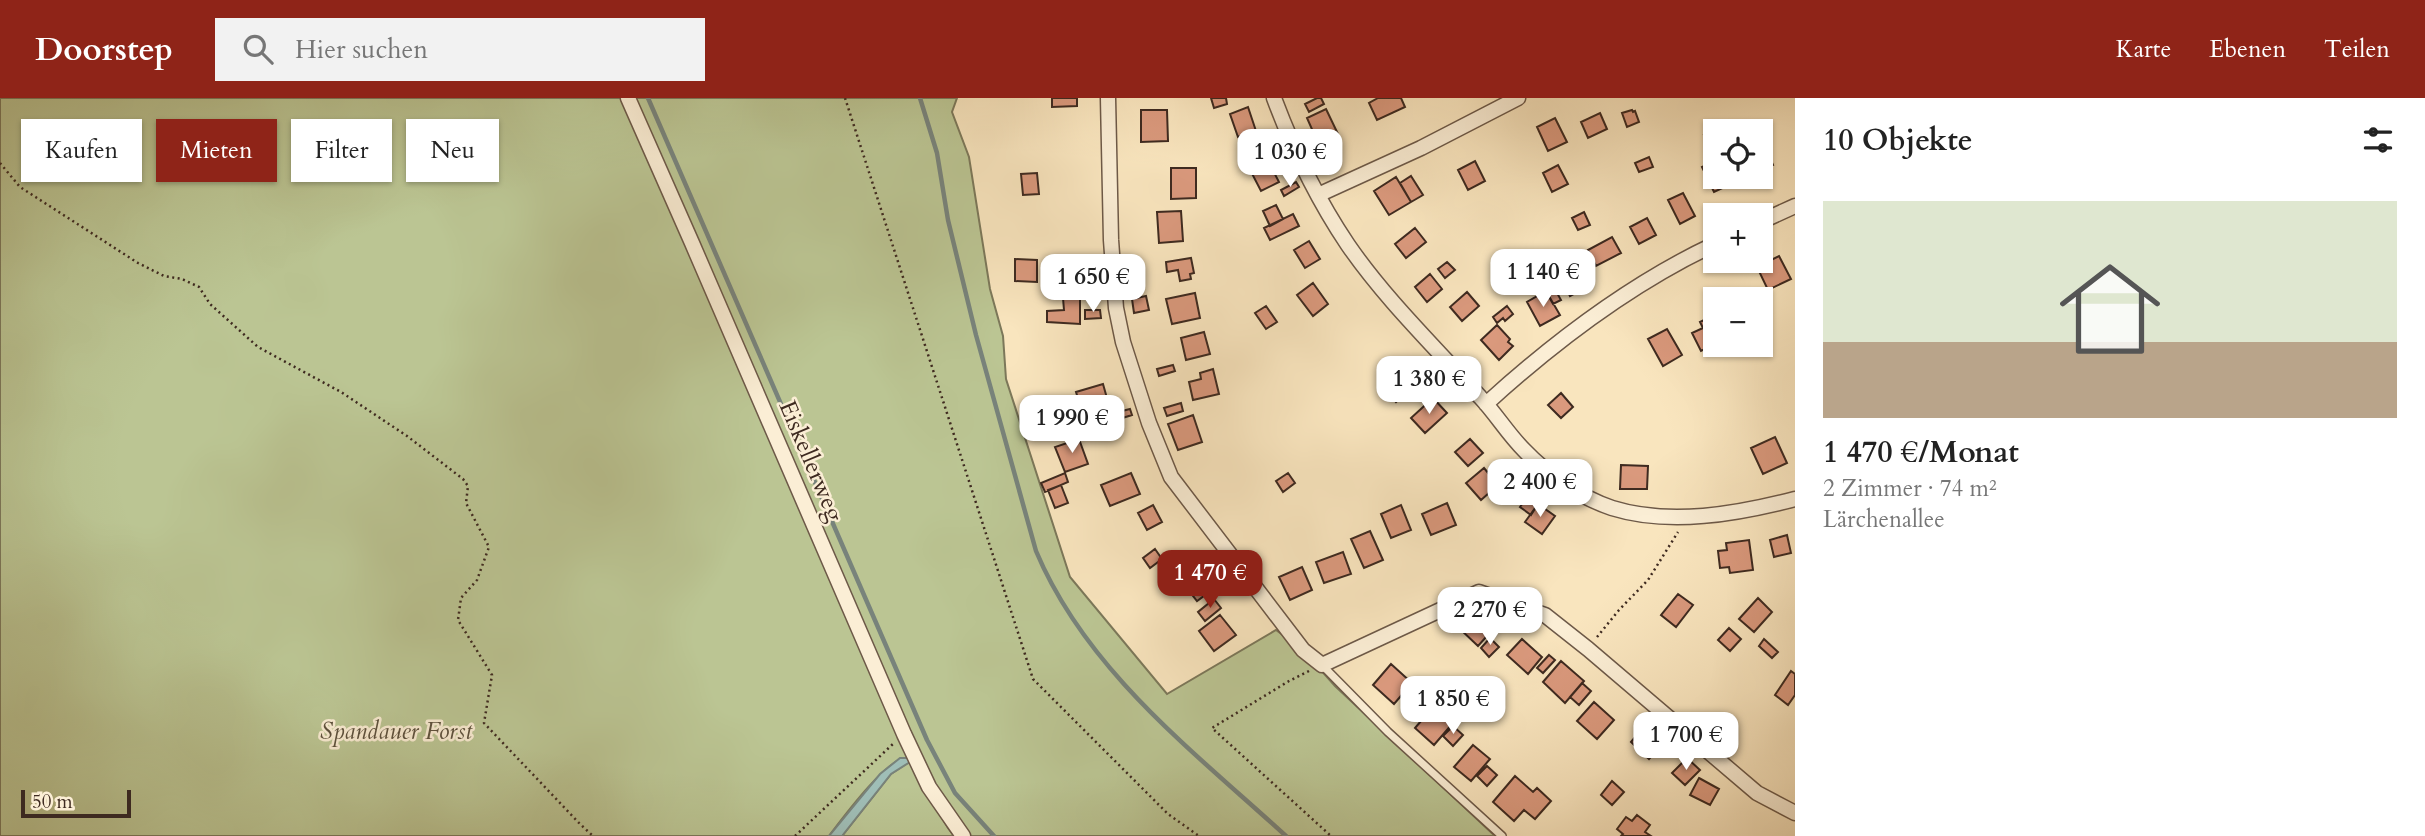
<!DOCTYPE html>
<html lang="de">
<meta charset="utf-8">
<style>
:root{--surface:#fff;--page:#f2f2f2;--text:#222;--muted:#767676;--accent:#8f2418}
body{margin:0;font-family:Cardo,serif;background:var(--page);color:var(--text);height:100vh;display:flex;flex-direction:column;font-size:26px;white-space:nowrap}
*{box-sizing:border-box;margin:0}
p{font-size:23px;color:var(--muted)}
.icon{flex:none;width:38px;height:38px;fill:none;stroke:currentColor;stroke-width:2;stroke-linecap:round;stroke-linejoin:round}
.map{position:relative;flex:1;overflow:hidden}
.panel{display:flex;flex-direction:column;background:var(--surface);width:630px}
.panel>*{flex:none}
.top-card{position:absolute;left:21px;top:21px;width:665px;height:63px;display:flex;gap:14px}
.controls{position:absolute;left:1703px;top:21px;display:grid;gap:14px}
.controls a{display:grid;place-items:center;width:70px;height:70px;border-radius:0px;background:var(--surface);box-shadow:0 2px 5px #0004;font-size:35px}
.scale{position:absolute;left:21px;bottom:18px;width:110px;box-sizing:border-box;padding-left:7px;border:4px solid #3e2a20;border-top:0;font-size:19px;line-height:24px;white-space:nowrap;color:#3e2a20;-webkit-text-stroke:5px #fbeed5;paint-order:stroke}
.price{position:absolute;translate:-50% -60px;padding:0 16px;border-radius:14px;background:#fff;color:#222;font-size:23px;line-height:46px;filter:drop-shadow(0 2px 4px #0008)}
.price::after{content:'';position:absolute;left:50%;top:42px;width:21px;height:16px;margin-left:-10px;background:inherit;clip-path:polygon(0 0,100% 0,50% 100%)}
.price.selected{background:var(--accent);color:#fff}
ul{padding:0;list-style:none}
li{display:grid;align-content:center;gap:14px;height:371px;padding:0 28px}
li span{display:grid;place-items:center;height:217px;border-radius:0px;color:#555}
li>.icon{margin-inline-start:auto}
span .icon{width:126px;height:126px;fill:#fffc;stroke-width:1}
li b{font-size:30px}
h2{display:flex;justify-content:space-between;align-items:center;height:84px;padding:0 28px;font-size:30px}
.chip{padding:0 24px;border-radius:0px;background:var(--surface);box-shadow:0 2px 5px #0004;font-size:24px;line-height:63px}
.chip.selected{background:var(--accent);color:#fff}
header{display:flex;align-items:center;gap:42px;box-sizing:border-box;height:98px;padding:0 35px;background:var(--accent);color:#fff}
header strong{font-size:33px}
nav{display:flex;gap:38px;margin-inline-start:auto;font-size:24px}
.search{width:490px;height:63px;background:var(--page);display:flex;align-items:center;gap:18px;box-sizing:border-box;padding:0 24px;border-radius:0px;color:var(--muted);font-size:26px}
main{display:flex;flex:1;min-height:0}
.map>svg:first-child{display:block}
</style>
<header>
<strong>Doorstep</strong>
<div class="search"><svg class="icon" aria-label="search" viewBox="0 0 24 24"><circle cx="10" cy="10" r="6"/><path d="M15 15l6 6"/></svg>Hier suchen</div>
<nav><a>Karte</a><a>Ebenen</a><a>Teilen</a></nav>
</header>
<main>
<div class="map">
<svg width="1795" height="738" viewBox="0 0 1795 738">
<rect width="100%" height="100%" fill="#f9e5be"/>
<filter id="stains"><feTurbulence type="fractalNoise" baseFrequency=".00286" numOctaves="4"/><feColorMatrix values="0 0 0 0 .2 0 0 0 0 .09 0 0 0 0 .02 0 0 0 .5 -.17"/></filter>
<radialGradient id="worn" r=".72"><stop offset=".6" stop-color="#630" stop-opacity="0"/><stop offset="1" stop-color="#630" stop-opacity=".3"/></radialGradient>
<path fill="#bbc593" stroke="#7c785a" stroke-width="2" d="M0,0H957L952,14L969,59L990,191L1003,238L1006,281L1070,479L1167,596L1276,532L1303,552L1335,588L1495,738H967L917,677L948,730L954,738H842L891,676L909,664L906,660C887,660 842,721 829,738H0Z"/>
<path fill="#9fbeb7" stroke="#78837b" stroke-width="2" d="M900,660H907L910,664L891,676L842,738H829L880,676Z"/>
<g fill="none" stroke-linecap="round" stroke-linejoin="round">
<path stroke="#78837b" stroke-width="4.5" d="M648,0L927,642L955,695L994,738
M920,0L937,55L948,122L976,237L1036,453C1086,572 1193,653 1286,738"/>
</g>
<path fill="#da997d" stroke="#3e2a20" stroke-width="2" d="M1052,0H1077V8L1052,9Z
M1211,0H1226L1227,6L1214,10Z
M1317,0H1321L1324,6L1309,14L1305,6Z
M1401,0L1405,9L1377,22L1369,5L1378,0Z
M1248,9L1256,33L1238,39L1230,16Z
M1326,11L1338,36L1318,45L1307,20Z
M1141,12H1167L1168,43L1141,44Z
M1632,12L1633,14L1635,13L1639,24L1627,29L1622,15Z
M1600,15L1607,31L1588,40L1581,24Z
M1555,20L1567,44L1548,53L1537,29Z
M1714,32L1715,45L1710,48L1704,37Z
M1766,51L1773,67L1760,72V54Z
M1264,55L1279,84L1261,93L1246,64Z
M1649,59L1653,69L1639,74L1635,65Z
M1475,63L1485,83L1468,92L1458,72Z
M1715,63V79H1725L1729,87L1714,94L1702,69Z
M1558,67L1568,86L1552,94L1543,75Z
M1171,70H1196V100L1171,101Z
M1037,75L1039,96L1023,97L1021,76Z
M1411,78L1423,97L1411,104L1400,85Z
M1396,79L1411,104L1389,117L1374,93Z
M1296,84L1299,89L1284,98L1281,92Z
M1683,95L1695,118L1680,126L1668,102Z
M1276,107L1283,121L1270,128L1263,113Z
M1181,113L1183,143L1159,145L1157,114Z
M1584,114L1590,127L1578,132L1572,120Z
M1293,116L1299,128L1270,142L1264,130Z
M1647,120L1656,137L1639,146L1630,129Z
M1415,130L1426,144L1406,160L1395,146Z
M1612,139L1621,155L1596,168L1588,152Z
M1309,143L1320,161L1305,170L1294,152Z
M1779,158L1791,181L1768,192L1757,169Z
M1191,160L1194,175L1190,176L1191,181L1180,183L1178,172L1167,174L1166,164Z
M1015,161L1037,162V184L1015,183Z
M1447,164L1455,172L1445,180L1438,171Z
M1576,169L1586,189L1570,198L1560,178Z
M1430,176L1442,191L1427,204L1415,189Z
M1313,185L1328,206L1313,218L1297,197Z
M1552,186L1561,202L1553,206L1544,190Z
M1546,193L1560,217L1540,228L1527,204Z
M1467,194L1479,208L1462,223L1450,209Z
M1195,195L1200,220L1172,226L1166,201Z
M1146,198L1149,212L1134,215L1132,201Z
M1080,199V226L1047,224V213L1064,212L1063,200Z
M1266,208L1277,224L1266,231L1255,215Z
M1507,208L1513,216L1505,223L1503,220L1497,225L1493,219Z
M1085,212H1100L1101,220L1085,221Z
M1712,218L1715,224V246L1701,253L1692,235L1703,230L1700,224Z
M1497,227L1510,241L1508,244L1513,248L1499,262L1481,242Z
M1667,231L1682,257L1663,268L1648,241Z
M1204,234L1210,256L1186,262L1181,240Z
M1403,263L1420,281L1396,304L1379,286Z
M1173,267L1175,273L1159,278L1157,271Z
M1213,271L1219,296L1193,302L1189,284L1201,281L1200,275Z
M1103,286L1112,318L1086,326L1076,294Z
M1561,295L1573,309L1561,320L1548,307Z
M1433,300L1447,315L1425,335L1411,320Z
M1181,305L1183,313L1167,318L1164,310Z
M1130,311L1132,317L1116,322L1114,315Z
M1193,317L1202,344L1178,352L1168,326Z
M1775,339L1787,365L1763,376L1751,350Z
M1079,341L1088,366L1065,374L1055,349Z
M1470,341L1483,355L1468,368L1455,354Z
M1621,367L1648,368L1647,391H1620Z
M1484,370L1498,387L1481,402L1466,385Z
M1065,375L1068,384L1045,394L1041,385Z
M1131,375L1140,396L1110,408L1101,387Z
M1288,375L1295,385L1283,394L1276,383Z
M1061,387L1068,405L1055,410L1048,392Z
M1531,394L1541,401L1531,417L1520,409Z
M1447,405L1456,427L1431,437L1422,416Z
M1538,406L1555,418L1542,436L1525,424Z
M1153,407L1162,424L1147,432L1138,415Z
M1401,407L1411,432L1391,440L1381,416Z
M1370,433L1383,462L1364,470L1351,441Z
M1787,437L1791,455L1774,459L1770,442Z
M1749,442L1753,472L1730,475L1729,469L1720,470L1718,453L1727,452L1726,445Z
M1155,451L1162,461L1150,470L1143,460Z
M1343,454L1351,476L1324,485L1316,464Z
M1302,469L1312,492L1290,502L1279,479Z
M1202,470L1216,489L1197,503L1183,485Z
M1678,496L1693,507L1676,529L1661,517Z
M1758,500L1772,514L1754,534L1739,521Z
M1214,501L1221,510L1205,523L1198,514Z
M1476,512L1495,529L1478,548L1460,531Z
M1220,517L1236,537L1214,553L1199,533Z
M1729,530L1741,541L1730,553L1718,542Z
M1490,540L1499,549L1489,559L1481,550Z
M1522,541L1542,559L1528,576L1507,557Z
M1764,541L1778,554L1772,560L1759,548Z
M1549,557L1555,562L1543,575L1537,570Z
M1561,563L1584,583L1565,605L1543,584Z
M1391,566L1412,585L1394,606L1373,587Z
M1791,573L1795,576V597L1788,607L1775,597Z
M1582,585L1591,593L1579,607L1570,599Z
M1415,587L1425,597L1415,608L1405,598Z
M1594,604L1614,622L1597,641L1577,623Z
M1434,608L1453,625L1434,647L1415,630Z
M1647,625L1666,642L1649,661L1631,644Z
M1453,628L1463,637L1453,648L1443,638Z
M1473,647L1490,661L1471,683L1454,669Z
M1687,660L1700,672L1685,687L1672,675Z
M1487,668L1497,677L1487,688L1477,678Z
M1515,678L1533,694L1537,690L1551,703L1535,721L1524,712L1514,723L1493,704Z
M1699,680L1719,691L1710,707L1690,697Z
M1612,683L1624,694L1612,707L1601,697Z
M1637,717L1650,727L1645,734L1651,738H1621L1623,736L1617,731L1626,719L1632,723Z"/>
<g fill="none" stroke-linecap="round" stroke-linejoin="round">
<defs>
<path id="lane" d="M1322,567L1388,634L1502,738"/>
<path id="street" d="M628,0L692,145L904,636L929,689L963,738
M1108,0L1111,142L1116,210L1123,244L1149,325L1171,379L1303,552L1322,567L1479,494L1545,517L1588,551L1757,695L1795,715
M1274,0C1293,51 1317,101 1348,147C1386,202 1435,249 1480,299C1496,316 1508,336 1524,352C1547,376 1579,399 1612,410C1670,428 1737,416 1795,401
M1318,97L1421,50L1518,0
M1760,124L1795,108
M1486,306C1554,244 1632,185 1715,146"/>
</defs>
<use href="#lane" stroke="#6d5948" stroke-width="10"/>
<use href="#street" stroke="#6d5948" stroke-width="17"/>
<path stroke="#3e2a20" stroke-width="2.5" stroke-dasharray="2 3.5" stroke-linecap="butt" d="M845,0L1033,581L1168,716L1199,738
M0,65L20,89L138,165L164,178L182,181L199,189L210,206L258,249L341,294L407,338L463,381L468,388L466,405L489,449L477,482L461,500L458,522L492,577L484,625L580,726L593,738
M1597,539L1619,512L1648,482L1678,434
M1309,573L1289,583L1212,630L1331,738
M795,738L894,645"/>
<use href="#lane" stroke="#fbeed5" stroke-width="7"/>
<use href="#street" stroke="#fbeed5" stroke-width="14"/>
</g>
<g text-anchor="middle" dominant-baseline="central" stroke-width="5" stroke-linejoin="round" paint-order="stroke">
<g font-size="24" fill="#3e2a20" stroke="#fbeed5">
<text transform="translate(811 363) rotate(67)">Eiskellerweg</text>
</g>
<g font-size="24" font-style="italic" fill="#5d513d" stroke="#fbeed5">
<text x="396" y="633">Spandauer Forst</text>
</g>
</g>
<rect width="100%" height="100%" filter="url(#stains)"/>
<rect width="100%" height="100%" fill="url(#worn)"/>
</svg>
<div class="controls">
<a><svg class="icon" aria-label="locate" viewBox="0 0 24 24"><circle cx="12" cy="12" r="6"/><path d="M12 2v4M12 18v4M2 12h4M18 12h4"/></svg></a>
<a>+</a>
<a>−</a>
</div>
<div class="scale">50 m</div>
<b class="price" style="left:1290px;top:91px">1 030 €</b>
<b class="price" style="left:1543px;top:211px">1 140 €</b>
<b class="price" style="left:1093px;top:216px">1 650 €</b>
<b class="price" style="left:1429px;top:318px">1 380 €</b>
<b class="price" style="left:1072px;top:357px">1 990 €</b>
<b class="price" style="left:1540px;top:421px">2 400 €</b>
<b class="price selected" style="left:1210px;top:512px">1 470 €</b>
<b class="price" style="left:1490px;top:549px">2 270 €</b>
<b class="price" style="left:1453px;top:638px">1 850 €</b>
<b class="price" style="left:1686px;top:674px">1 700 €</b>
<div class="top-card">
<a class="chip">Kaufen</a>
<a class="chip selected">Mieten</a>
<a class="chip">Filter</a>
<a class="chip">Neu</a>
</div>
</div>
<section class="panel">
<h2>10 Objekte<svg class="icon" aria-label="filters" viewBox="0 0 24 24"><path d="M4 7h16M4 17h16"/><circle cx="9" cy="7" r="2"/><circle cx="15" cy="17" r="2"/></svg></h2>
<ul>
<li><span style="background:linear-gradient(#dfe7d0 65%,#b9a48a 0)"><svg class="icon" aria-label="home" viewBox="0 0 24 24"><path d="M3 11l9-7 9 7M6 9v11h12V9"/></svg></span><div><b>1 470 €/Monat</b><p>2 Zimmer · 74 m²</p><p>Lärchenallee</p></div></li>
</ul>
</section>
</main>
